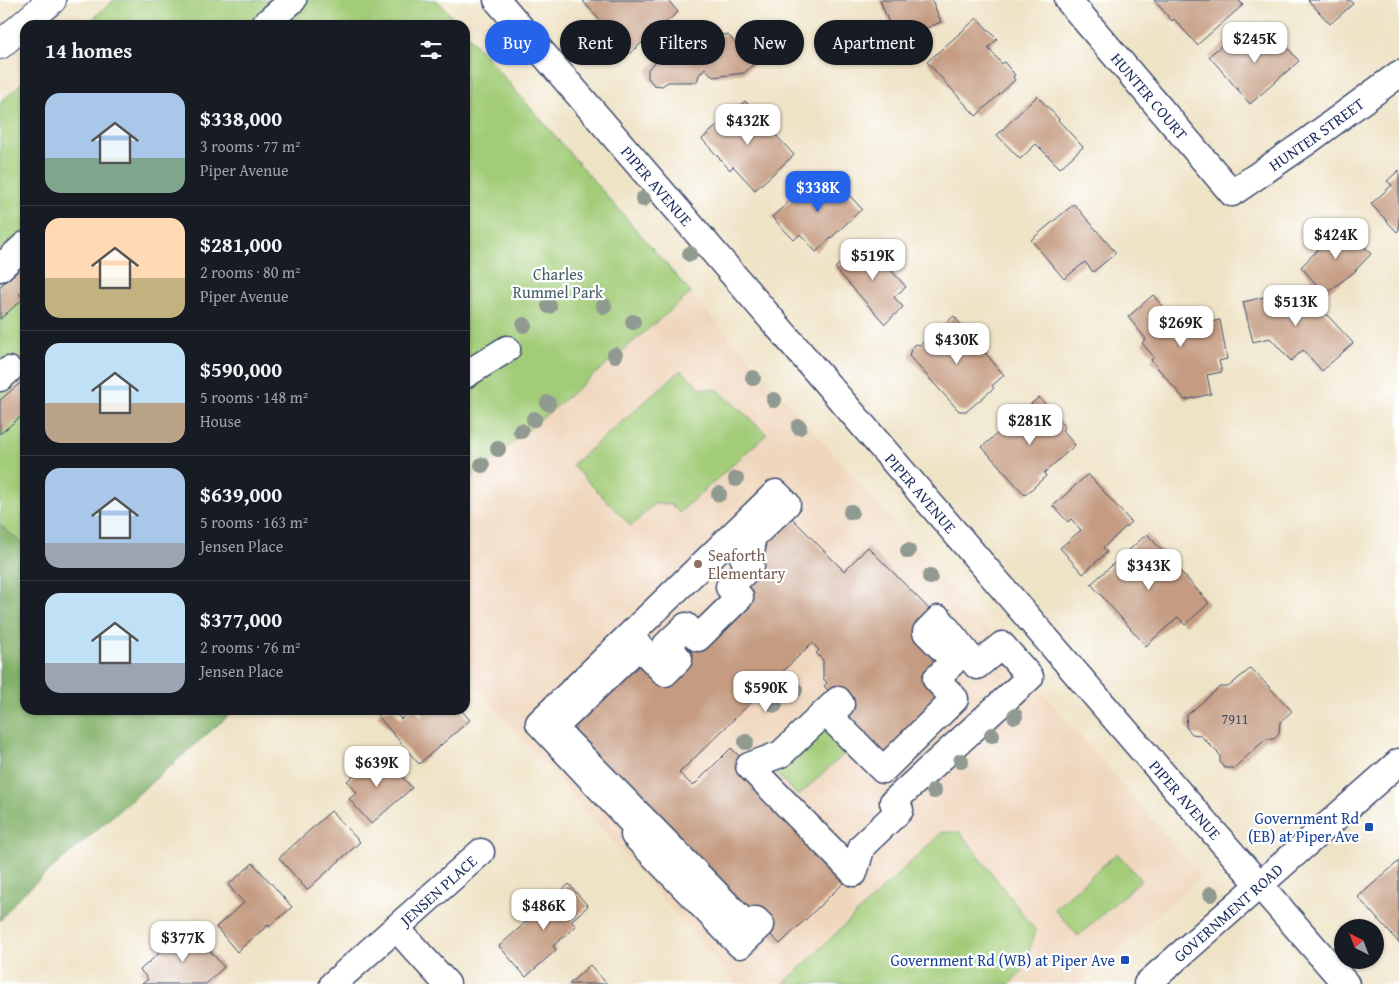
<!DOCTYPE html>
<meta charset="utf-8">
<style>
:root{--surface:#171b24;--page:#20242c;--text:#f1f3f6;--muted:#9ea1a6;--line:#363941;--accent:#2563eb}
body{margin:0;font-family:"Gentium Book Plus",serif;background:var(--page);color:var(--text);height:100vh;display:flex;flex-direction:column;font-size:19px;white-space:nowrap}
*{box-sizing:border-box;margin:0}
p{font-size:16px;color:var(--muted)}
.icon{flex:none;width:28px;height:28px;fill:none;stroke:currentColor;stroke-width:2;stroke-linecap:round;stroke-linejoin:round}
.map{position:relative;flex:1;overflow:hidden}
.side{position:absolute;left:20px;top:20px;width:450px;height:695px;display:flex;flex-direction:column;background:var(--surface);border-radius:15px;box-shadow:0 1px 4px #0004}
.side>*{flex:none}
.guide{position:absolute;left:485px;top:20px;width:475px;height:45px;display:flex;gap:10px}
.needle{width:32px;rotate:318deg}
.buttons{position:absolute;left:1334px;top:919px;display:grid;gap:10px}
.buttons a{display:grid;place-items:center;width:50px;height:50px;border-radius:50%;background:var(--surface);box-shadow:0 1px 4px #0004;font-size:25px}
.price{position:absolute;translate:-50% -42px;padding:0 11px;border-radius:10px;background:#fff;color:#222;font-size:16px;line-height:32px;filter:drop-shadow(0 1px 2px #0008)}
.price::after{content:'';position:absolute;left:50%;top:30px;width:15px;height:11px;margin-left:-8px;background:inherit;clip-path:polygon(0 0,100% 0,50% 100%)}
.price.on{background:var(--accent);color:#fff}
ul{padding:0;list-style:none}
li{display:flex;align-items:center;gap:15px;height:125px;padding:0 25px}
li+li{border-top:1px solid var(--line)}
li span{display:grid;place-items:center;flex:none;width:140px;height:100px;border-radius:15px;color:#555}
li>.icon{margin-inline-start:auto}
span .icon{width:60px;height:60px;fill:#fffc;stroke-width:1}
li b{font-size:21px}
h2{display:flex;justify-content:space-between;align-items:center;height:60px;padding:0 25px;font-size:21px}
.tag{padding:0 18px;border-radius:22px;background:var(--surface);box-shadow:0 1px 4px #0004;font-size:18px;line-height:45px}
.tag.on{background:var(--accent);color:#fff}
.map>svg:first-child{display:block}
</style>
<div class="map">
<svg width="1399" height="984" viewBox="0 0 1399 984">
<rect width="100%" height="100%" fill="#fff"/>
<filter id="ink" filterUnits="userSpaceOnUse"><feTurbulence type="fractalNoise" baseFrequency=".02" numOctaves="2"/><feDisplacementMap in="SourceGraphic" scale="10" xChannelSelector="R" yChannelSelector="G"/><feConvolveMatrix kernelMatrix="1 2 1 2 8 2 1 2 1" color-interpolation-filters="sRGB"/></filter>
<filter id="wash" filterUnits="userSpaceOnUse"><feTurbulence type="fractalNoise" baseFrequency=".0096" numOctaves="4" result="noise"/><feDisplacementMap in="SourceGraphic" scale="20" xChannelSelector="R" yChannelSelector="G"/><feGaussianBlur stdDeviation="1.12" result="paint"/><feColorMatrix in="noise" values="0 0 0 0 0 0 0 0 0 0 0 0 0 0 0 0 0 1.4 0 .05"/><feComposite in="paint" operator="in"/></filter>
<g filter="url(#wash)">
<rect width="100%" height="100%" fill="#efe3c6"/>
<path fill="#efd6bc" d="M691,293L1002,645L1201,876L1080,984H737L465,674V483Z"/>
<path fill="#a2cc78" stroke="#5e7e6b" d="M114,0H437L459,25H86Z
M465,32L691,293L465,483Z
M25,80V710L0,874V103Z
M681,370L701,388L718,390L767,434L679,513L670,504H654L631,526L572,465Z
M825,713L854,745L798,796L768,765Z
M942,832H960L1036,931L1022,972L1010,984H783Z
M1117,853L1141,880L1078,936L1054,909Z"/>
<path fill="#81b068" stroke="#4e7063" d="M0,525L25,545V710H235L18,898L0,921Z"/>
<g id="blocks">
<path fill="#c59c82" d="M584,0H668L678,12L629,54L583,1Z
M880,0H932L941,22L896,41Z
M1154,0H1238L1243,5L1197,45L1174,19L1172,21Z
M1308,0H1350L1353,4L1330,24Z
M977,18L997,39L988,48L1002,64L1004,62L1015,75L1013,77L1015,80L976,116L927,62Z
M1271,29L1299,61L1250,104L1209,56L1231,38L1244,53Z
M689,33L728,35L754,64L744,73L713,77L705,68L699,75L697,82H668L662,86L654,85L648,78V69Z
M1037,96L1059,119L1058,120L1083,147L1060,168L1036,144L1020,159L997,135Z
M745,101L794,155L755,190L733,166L730,170L702,139Z
M1399,170V230L1397,232L1371,204L1392,185L1387,181Z
M828,172L862,209L816,252L800,234L794,240L772,217L794,197L797,201Z
M1074,204L1116,253L1093,272L1085,262L1064,279L1031,240Z
M1346,227L1371,254L1353,273L1325,294L1301,267L1326,241Z
M865,241L906,287L894,297L903,307L885,324L835,268Z
M25,265V289L19,294L23,299L0,319V286Z
M1302,288L1353,343L1322,371L1303,350L1291,361L1270,338L1253,342L1243,302Z
M1153,295L1184,331L1191,329L1190,323L1205,320V323L1220,320L1227,359L1219,361L1222,372L1207,375L1211,394L1185,400L1151,360L1154,357L1142,343L1146,339L1128,317Z
M954,316L1004,375L992,386L994,388L967,411H959L909,356L911,349L916,344L920,345Z
M25,379V413L0,434V400Z
M1039,397L1065,427L1062,430L1075,445L1044,473L1046,476L1025,495L982,447Z
M1088,474L1131,522L1103,548L1107,552L1083,574L1060,548L1081,530L1071,519L1068,522L1053,506Z
M782,508L844,571L868,547L939,619L954,661L936,679L955,699L883,770L829,716L841,704L824,686L827,683L823,678V660L816,653L819,650L812,643L679,773L693,786L731,748L854,873L780,944L756,920L554,728L639,646L666,645L698,638L729,587Z
M1147,534L1209,603L1185,625L1178,617L1146,646L1091,584Z
M1251,668L1292,711L1280,722L1279,734L1274,739H1266L1234,768H1224L1220,762V755L1200,735L1192,734L1186,727L1187,715L1220,687H1228Z
M383,710H393L401,719L412,710H415L421,717L428,710H461L470,720L419,764L377,715Z
M380,752L412,788L371,824L349,799L357,793L347,781Z
M331,811L360,842L307,890L279,858Z
M1399,861V943L1358,897Z
M253,863L292,907L269,927L268,925L237,952L216,927L244,903L228,885Z
M569,884L588,906L571,921L576,926L553,946L556,950L526,977L499,946Z
M189,927L224,967L206,984H142L148,979L140,970Z
M590,965L607,984H569Z"/>
</g>
</g>
<g filter="url(#ink)">
<use href="#blocks" fill-opacity="0" stroke="#3b4a6e" stroke-width="1"/>
<g fill="none" stroke-linecap="round" stroke-linejoin="round">
<defs>
<g id="minor">
<path id="s1" d="M497,0L1142,750L1346,984"/>
<path id="s2" d="M1068,0L1232,193L1308,141L1399,74"/>
<path d="M264,25L293,0"/>
<path d="M0,268L25,245"/>
<path d="M465,375L507,349"/>
<path d="M0,378L9,370"/>
<path d="M776,493L787,504L747,542L752,548L743,557L751,566L729,587L740,597L698,638L686,626L666,645L679,659L665,673L639,646L554,728L749,927L756,920L761,925L740,945L634,835L639,830L539,723Z"/>
<path d="M939,619L977,666L1002,645L1030,677L893,802L900,810L862,846L854,873L749,766L781,754L838,700L841,704L829,716L883,770L955,699L936,679L954,661L926,632Z"/>
<path d="M396,928L447,984"/>
<path id="s3" d="M333,984L481,852"/>
<path id="s4" d="M1147,984L1399,762"/>
</g>
<path id="major" d="M0,45L52,0"/>
</defs>
<use href="#minor" stroke="#3b4a6e" stroke-width="29"/>
<use href="#major" stroke="#3b4a6e" stroke-width="30"/>
<use href="#minor" stroke="#fff" stroke-width="26"/>
<use href="#major" stroke="#fff" stroke-width="28"/>
</g>
<g fill="#919a91">
<circle cx="643" cy="199" r="8"/>
<circle cx="690" cy="254" r="8"/>
<circle cx="549" cy="306" r="8"/>
<circle cx="604" cy="306" r="8"/>
<circle cx="633" cy="322" r="8"/>
<circle cx="524" cy="325" r="8"/>
<circle cx="615" cy="355" r="8"/>
<circle cx="753" cy="378" r="8"/>
<circle cx="774" cy="400" r="8"/>
<circle cx="548" cy="403" r="8"/>
<circle cx="534" cy="419" r="8"/>
<circle cx="799" cy="427" r="8"/>
<circle cx="521" cy="431" r="8"/>
<circle cx="498" cy="449" r="8"/>
<circle cx="482" cy="465" r="8"/>
<circle cx="736" cy="479" r="8"/>
<circle cx="719" cy="494" r="8"/>
<circle cx="851" cy="512" r="8"/>
<circle cx="908" cy="551" r="8"/>
<circle cx="930" cy="577" r="8"/>
<circle cx="795" cy="690" r="8"/>
<circle cx="775" cy="705" r="8"/>
<circle cx="1015" cy="716" r="8"/>
<circle cx="992" cy="735" r="8"/>
<circle cx="746" cy="742" r="8"/>
<circle cx="961" cy="761" r="8"/>
<circle cx="934" cy="791" r="8"/>
<circle cx="1211" cy="894" r="8"/>
</g>
</g>
<circle fill="#8d6e63" stroke="#fff" stroke-width="2" cx="698" cy="564" r="5"/>
<g fill="#1a4fb4" stroke="#fff" stroke-width="2">
<rect x="1364" y="822" width="10" height="10" rx="2.5"/>
<rect x="1120" y="955" width="10" height="10" rx="2.5"/>
</g>
<g text-anchor="middle" dominant-baseline="central" stroke-width="4.5" stroke-linejoin="round" paint-order="stroke">
<g font-size="14" fill="#464a67">
<text x="1235" y="719">7911</text>
</g>
<g font-size="16" fill="#1b2f5e" stroke="#fff">
<text stroke="none"><textPath href="#s2" startOffset="126">HUNTER COURT</textPath></text>
<text stroke="none"><textPath href="#s2" startOffset="356">HUNTER STREET</textPath></text>
<text stroke="none"><textPath href="#s1" startOffset="245">PIPER AVENUE</textPath></text>
<text stroke="none"><textPath href="#s1" startOffset="650">PIPER AVENUE</textPath></text>
<text stroke="none"><textPath href="#s1" startOffset="1055">PIPER AVENUE</textPath></text>
<text stroke="none"><textPath href="#s3" startOffset="141">JENSEN PLACE</textPath></text>
<text stroke="none"><textPath href="#s4" startOffset="108">GOVERNMENT ROAD</textPath></text>
</g>
<g font-size="16" fill="#445e66" stroke="#fff">
<text x="558" y="274">Charles<tspan x="558" dy="18">Rummel Park</tspan></text>
</g>
<g font-size="16" fill="#785e54" stroke="#fff" text-anchor="start">
<text x="708" y="555">Seaforth<tspan x="708" dy="18">Elementary</tspan></text>
</g>
<g font-size="16" fill="#164399" stroke="#fff" text-anchor="end">
<text x="1359" y="818">Government Rd<tspan x="1359" dy="18">(EB) at Piper Ave</tspan></text>
<text x="1115" y="960">Government Rd (WB) at Piper Ave</text>
</g>
</g>
</svg>
<div class="buttons">
<a><svg class="needle" viewBox="-14 -14 28 28"><path d="M0-13l5 13h-10z" fill="#e53935"/><path d="M0 13l5-13h-10z" fill="#9ea1a6"/></svg></a>
</div>
<b class="price" style="left:1255px;top:64px">$245K</b>
<b class="price" style="left:748px;top:146px">$432K</b>
<b class="price on" style="left:818px;top:213px">$338K</b>
<b class="price" style="left:1336px;top:260px">$424K</b>
<b class="price" style="left:873px;top:281px">$519K</b>
<b class="price" style="left:1296px;top:327px">$513K</b>
<b class="price" style="left:1181px;top:348px">$269K</b>
<b class="price" style="left:957px;top:365px">$430K</b>
<b class="price" style="left:1030px;top:446px">$281K</b>
<b class="price" style="left:1149px;top:591px">$343K</b>
<b class="price" style="left:766px;top:713px">$590K</b>
<b class="price" style="left:377px;top:788px">$639K</b>
<b class="price" style="left:544px;top:931px">$486K</b>
<b class="price" style="left:183px;top:963px">$377K</b>
<div class="guide">
<a class="tag on">Buy</a>
<a class="tag">Rent</a>
<a class="tag">Filters</a>
<a class="tag">New</a>
<a class="tag">Apartment</a>
</div>
<section class="side">
<h2>14 homes<svg class="icon" aria-label="filters" viewBox="0 0 24 24"><path d="M4 7h16M4 17h16"/><circle cx="9" cy="7" r="2"/><circle cx="15" cy="17" r="2"/></svg></h2>
<ul>
<li><span style="background:linear-gradient(#a9c7e8 65%,#7fa58c 0)"><svg class="icon" aria-label="home" viewBox="0 0 24 24"><path d="M3 11l9-7 9 7M6 9v11h12V9"/></svg></span><div><b>$338,000</b><p>3 rooms · 77 m²</p><p>Piper Avenue</p></div></li>
<li><span style="background:linear-gradient(#ffd9b3 60%,#c2b280 0)"><svg class="icon" aria-label="home" viewBox="0 0 24 24"><path d="M3 11l9-7 9 7M6 9v11h12V9"/></svg></span><div><b>$281,000</b><p>2 rooms · 80 m²</p><p>Piper Avenue</p></div></li>
<li><span style="background:linear-gradient(#bfe0f5 60%,#b9a48a 0)"><svg class="icon" aria-label="home" viewBox="0 0 24 24"><path d="M3 11l9-7 9 7M6 9v11h12V9"/></svg></span><div><b>$590,000</b><p>5 rooms · 148 m²</p><p>House</p></div></li>
<li><span style="background:linear-gradient(#a9c7e8 75%,#9aa5b1 0)"><svg class="icon" aria-label="home" viewBox="0 0 24 24"><path d="M3 11l9-7 9 7M6 9v11h12V9"/></svg></span><div><b>$639,000</b><p>5 rooms · 163 m²</p><p>Jensen Place</p></div></li>
<li><span style="background:linear-gradient(#bfe0f5 70%,#9aa5b1 0)"><svg class="icon" aria-label="home" viewBox="0 0 24 24"><path d="M3 11l9-7 9 7M6 9v11h12V9"/></svg></span><div><b>$377,000</b><p>2 rooms · 76 m²</p><p>Jensen Place</p></div></li>
</ul>
</section>
</div>
